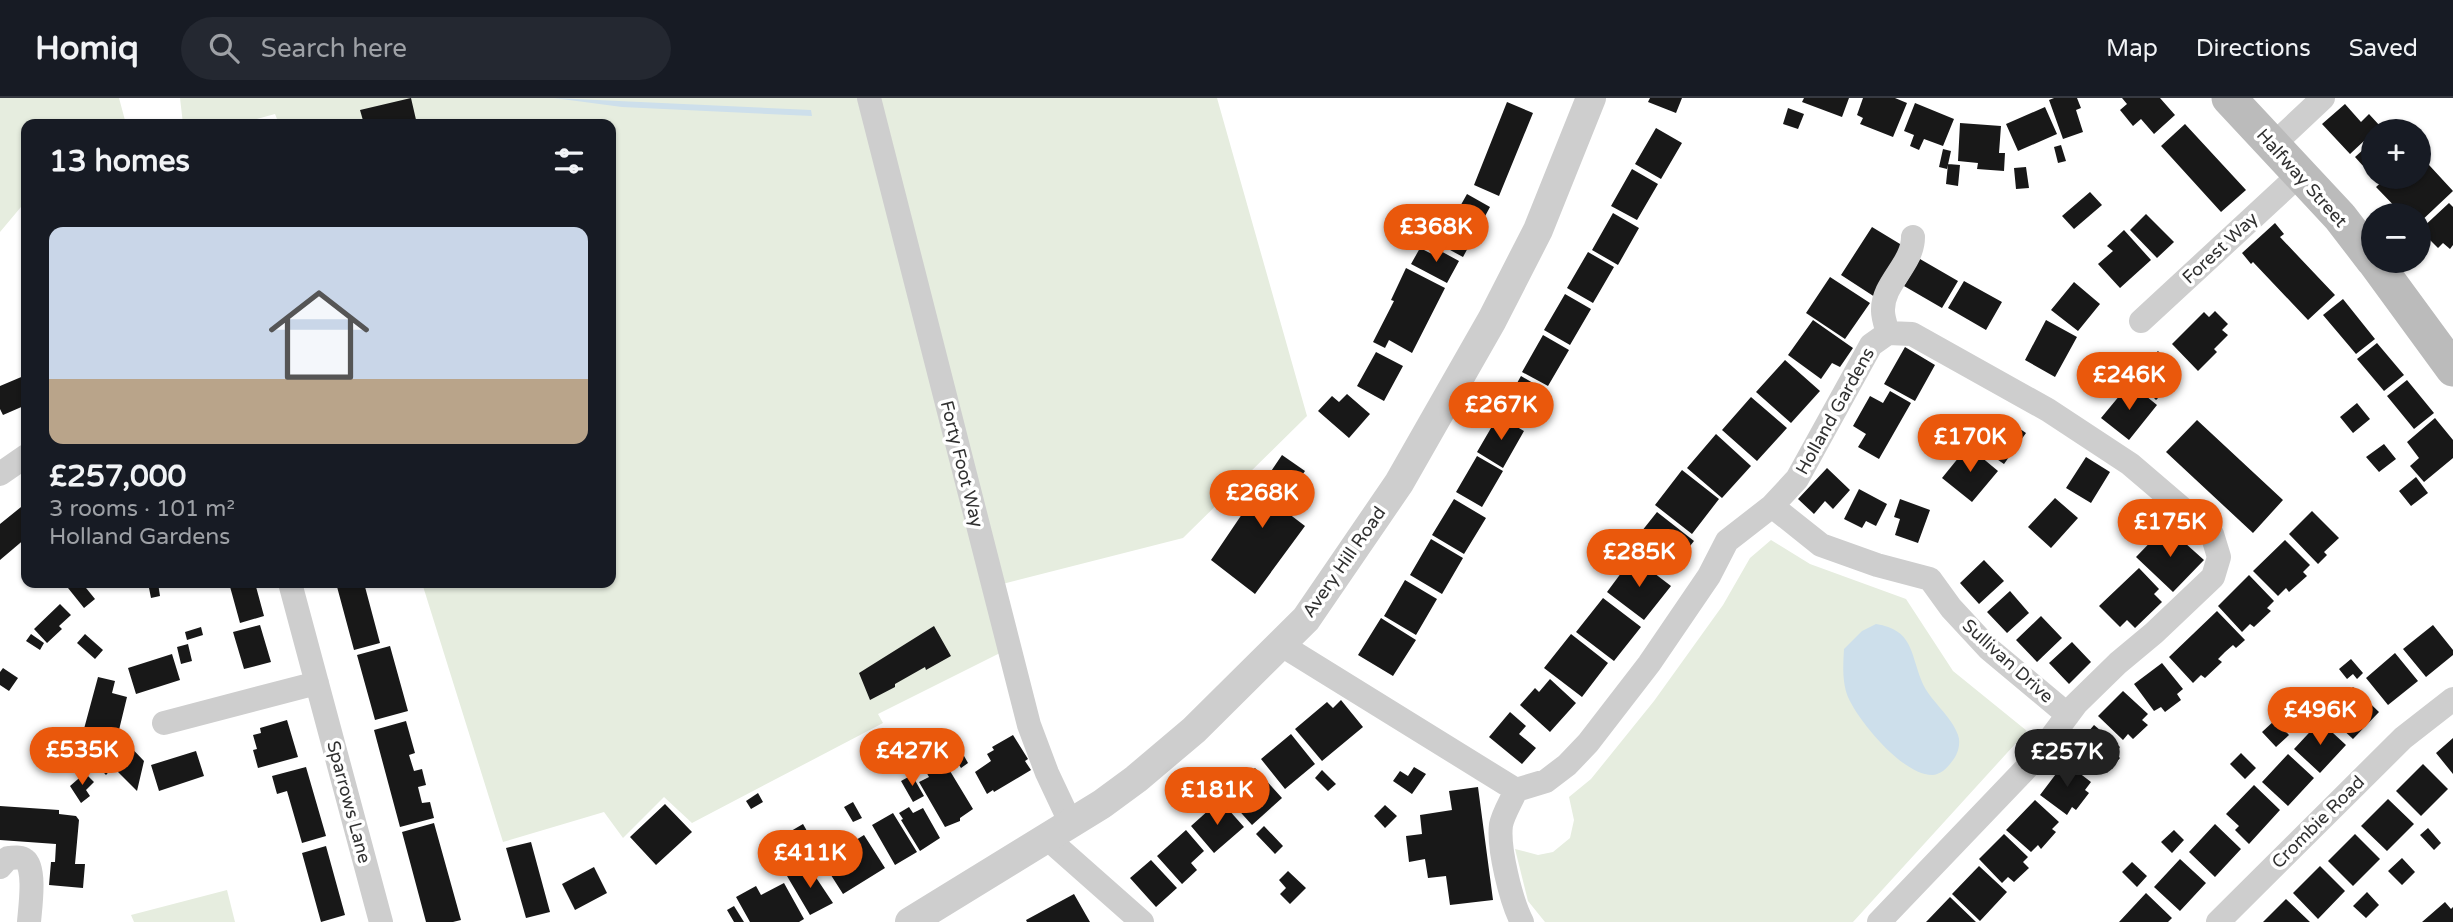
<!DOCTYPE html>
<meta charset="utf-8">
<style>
:root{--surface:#171b24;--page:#242831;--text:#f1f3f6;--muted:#9ea1a6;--line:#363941;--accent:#ea580c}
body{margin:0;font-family:"Varela Round",sans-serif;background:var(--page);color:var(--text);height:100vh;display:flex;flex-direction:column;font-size:26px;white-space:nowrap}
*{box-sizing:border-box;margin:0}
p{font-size:23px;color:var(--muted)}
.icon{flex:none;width:38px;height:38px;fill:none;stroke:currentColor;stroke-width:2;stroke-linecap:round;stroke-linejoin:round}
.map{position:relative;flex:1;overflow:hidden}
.drawer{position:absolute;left:21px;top:21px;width:595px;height:469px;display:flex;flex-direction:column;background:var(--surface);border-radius:14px;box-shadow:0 2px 5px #0004}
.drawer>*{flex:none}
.buttons{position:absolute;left:2361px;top:21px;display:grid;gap:14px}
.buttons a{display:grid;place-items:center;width:70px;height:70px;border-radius:50%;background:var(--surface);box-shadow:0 2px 5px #0004;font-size:35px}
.price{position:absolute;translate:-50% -60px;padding:0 16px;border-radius:24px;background:var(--accent);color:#fff;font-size:23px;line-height:46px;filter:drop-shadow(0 2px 4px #0008)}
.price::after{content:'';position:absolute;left:50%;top:42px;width:21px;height:16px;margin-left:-10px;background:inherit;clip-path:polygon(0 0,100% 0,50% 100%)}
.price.current{background:#222;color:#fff}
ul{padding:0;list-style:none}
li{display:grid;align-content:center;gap:14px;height:371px;padding:0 28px}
li span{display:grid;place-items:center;height:217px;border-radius:14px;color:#555}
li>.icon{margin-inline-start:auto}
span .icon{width:126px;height:126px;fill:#fffc;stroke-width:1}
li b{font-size:30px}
h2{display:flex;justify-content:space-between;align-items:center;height:84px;padding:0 28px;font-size:30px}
header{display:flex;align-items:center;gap:42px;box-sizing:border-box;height:98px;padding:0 35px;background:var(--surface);border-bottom:2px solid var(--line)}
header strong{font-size:33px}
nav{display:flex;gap:38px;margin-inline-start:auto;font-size:24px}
.search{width:490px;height:63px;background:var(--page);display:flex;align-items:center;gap:18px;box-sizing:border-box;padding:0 24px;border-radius:38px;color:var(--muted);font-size:26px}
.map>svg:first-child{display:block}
</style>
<header>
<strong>Homiq</strong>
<div class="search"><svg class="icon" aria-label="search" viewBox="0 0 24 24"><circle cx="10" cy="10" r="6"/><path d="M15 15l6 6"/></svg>Search here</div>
<nav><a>Map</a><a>Directions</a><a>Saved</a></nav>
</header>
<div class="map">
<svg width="2453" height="824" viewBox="0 0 2453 824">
<rect width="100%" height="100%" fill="#fff"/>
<path fill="#e6eddf" d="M0,0H119L126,26H26V103L0,134Z
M180,0H1217L1307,318L1183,440L983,491L1000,555L878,616L883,625L692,725L664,699L623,740L604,714L503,744L422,485H611V26H279L275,16L238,26H183Z
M1771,442L1810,466L1906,501L1953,573L2027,633L1853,824H1545L1528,803L1515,751L1538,757L1553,754L1570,740L1574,722L1569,699L1591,681L1654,603L1723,507L1750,460Z
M227,792L235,824H134L131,817Z"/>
<path fill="#cddfeb" d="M554,0L811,12L812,18L622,9Z
M1876,526C1913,532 1910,554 1922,584C1930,603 1951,617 1958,637C1961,645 1958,656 1953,662C1948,669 1941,677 1932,677C1903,677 1859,624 1848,599C1842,584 1843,567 1844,551L1862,533Z"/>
<path fill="#181818" d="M411,0L417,26H364L360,12Z
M1650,0H1682L1676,15L1648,4Z
M1804,0H1849L1842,19L1802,4Z
M1863,0H1895L1907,5L1893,39L1860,26L1863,20L1857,17Z
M2054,0H2077L2081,10L2076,12L2083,34L2063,41L2049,2Z
M2122,0H2160L2175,17L2154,36L2141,21L2133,28L2120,12L2127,6Z
M1507,4L1533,15L1499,98L1474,87Z
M1915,5L1954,21L1943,48L1924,41L1919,52L1910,48L1914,37L1904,33Z
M2345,6L2361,24L2369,16L2380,28L2350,56L2322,26Z
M2045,9L2057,36L2018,53L2006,26Z
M1788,10L1804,16L1798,31L1783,26Z
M1960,25L2001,28L1999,55H2005L2004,73L1977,71L1978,65L1958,63Z
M2185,26L2246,92L2221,114L2161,48Z
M1656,30L1682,45L1661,81L1635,66Z
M2373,43V79L2355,59Z
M2061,47L2066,63L2058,65L2054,49Z
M1943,51L1951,53L1947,71L1939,69Z
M2418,55L2453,93L2418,126V117H2403L2376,89L2387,79H2418Z
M1948,66L1960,67L1958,88L1946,86Z
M2026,69L2029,90L2016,91L2014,70Z
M1632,71L1658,86L1637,122L1611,108Z
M2090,94L2102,107L2074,131L2062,118Z
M1467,96L1490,109L1463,159L1439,146Z
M2449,105L2453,109V147L2450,151L2443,145L2438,150L2420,132Z
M1613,115L1639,130L1618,167L1592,152Z
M2146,116L2174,144L2157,160L2130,132Z
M2275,125L2284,136L2280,139L2335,197L2308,222L2253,164L2251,166L2242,155Z
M1872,129L1910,152L1878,201L1841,177Z
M2124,132L2151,162L2120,190L2098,166L2113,153L2107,148Z
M1420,150L1434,157L1437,151L1459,163L1447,185L1411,166Z
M1588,154L1614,169L1593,205L1567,190Z
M1920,161L1958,183L1942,210L1904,188Z
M1406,170L1445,190L1412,255L1389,242L1385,250L1373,244L1394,203L1391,202Z
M1830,179L1870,205L1845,241L1806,215Z
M1964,183L2002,204L1986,232L1948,210Z
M2074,184L2100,206L2078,233L2051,212Z
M1565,196L1591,211L1570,247L1544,232Z
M2343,201L2375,241L2356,256L2323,217Z
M2215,213L2228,226L2222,232L2228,237L2214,251L2217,254L2198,273L2172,246L2204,214L2209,219Z
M1813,222L1853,250L1840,269L1832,265L1821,281L1788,257Z
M2046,222L2077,239L2055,279L2025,262Z
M1543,237L1569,252L1548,288L1522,274Z
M2377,245L2404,277L2384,293L2357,261Z
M1905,249L1935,267L1915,303L1884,286Z
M2158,253L2181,278L2156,302L2132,278Z
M1376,254L1403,268L1384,303L1357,288Z
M1785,262L1820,293L1791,325L1756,294Z
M26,277V307L3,317L0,311V288Z
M1521,278L1547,293L1525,330L1500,315Z
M2407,282L2434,315L2414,331L2387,298Z
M2130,285L2157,307L2129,342L2101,320Z
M1890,293L1911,305L1879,361L1858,349L1866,336L1853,328L1870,298L1883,305Z
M1347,296L1370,316L1349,340L1318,313L1332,298L1339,304Z
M1751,299L1787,330L1757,363L1722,332Z
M2357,305L2370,321L2353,335L2340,319Z
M1998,316L2026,335L2004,366L1976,347Z
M1498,318L1524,333L1503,370L1477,354Z
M2435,320L2453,342V360L2424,384L2410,368L2419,360L2407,344Z
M2197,322L2283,402L2253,435L2166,354Z
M1716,336L1751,368L1722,400L1687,370Z
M2384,346L2396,361L2379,374L2366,359Z
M1968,348L1998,373L1972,404L1942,380Z
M1282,357L1305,373L1280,409L1305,428L1255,496L1211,462Z
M1477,358L1503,373L1482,409L1456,394Z
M2086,359L2110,374L2091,405L2066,390Z
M1827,370L1850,392L1833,411L1825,403L1814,416L1798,401Z
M1682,372L1719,401L1692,436L1655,407Z
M2416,379L2428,395L2411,408L2399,393Z
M1859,391L1887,406L1876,428L1866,423L1862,430L1844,421Z
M2055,400L2078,420L2051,450L2028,429Z
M1454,401L1486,420L1464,456L1432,437Z
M1900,401L1930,412L1918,445L1895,437L1900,421L1894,419Z
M26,405V440L0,462V426Z
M2312,413L2339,440L2324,454L2327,457L2318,466L2289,436Z
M1657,414L1694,443L1667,477L1630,448Z
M2166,428L2204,462L2173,494L2136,459Z
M1431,441L1463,460L1442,496L1410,477Z
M2285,442L2310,467L2303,474L2307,478L2289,494L2286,490L2278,498L2253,473Z
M1633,459L1671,488L1644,522L1607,494Z
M1984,462L2004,483L1979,506L1960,485Z
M2139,470L2159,491L2154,496L2162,504L2135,530L2127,522L2120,529L2099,508Z
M2249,477L2274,503L2267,510L2271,513L2254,529L2250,526L2242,534L2218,508Z
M1405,482L1437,501L1416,537L1384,518Z
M75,485H82L95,501L84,510L68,490Z
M148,485H158L160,498L151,500Z
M229,485H255L264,518L240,525Z
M336,485H364L380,545L354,552Z
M2010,493L2029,515L2007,535L1987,514Z
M1603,500L1641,529L1614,563L1576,534Z
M60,506L71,517L59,528L62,531L47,545L34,531Z
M2217,513L2245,542L2236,550L2233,547L2225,554L2218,561L2222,564L2205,580L2201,577L2193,585L2169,559Z
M2041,518L2062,540L2037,564L2016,542Z
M1381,520L1416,542L1393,578L1358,557Z
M260,527L271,564L244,571L233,534Z
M2433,527L2453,552V557L2426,579L2403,551Z
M934,528L951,558L926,572L925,569L895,586V589L870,602L859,575Z
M201,529L203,537L187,542L185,534Z
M31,536L44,545L40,552L26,543Z
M85,536L103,552L95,561L77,545Z
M1571,536L1608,565L1582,599L1544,570Z
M2072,544L2091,564L2069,586L2049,565Z
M188,546L192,563L181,566L177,549Z
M390,548L408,613L375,622L357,557Z
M2395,555L2418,583L2388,607L2366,580Z
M172,556L180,582L136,596L128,570Z
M2351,561L2363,575L2357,581L2353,576L2347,581L2339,571Z
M2162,565L2183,591L2177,596L2181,602L2165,614L2161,609L2154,613L2134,586Z
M3,570L18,580L9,593L0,587V574Z
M98,579L115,583L112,595L127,599L119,632L103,629L101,638L81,642Z
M1550,581L1576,605L1550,634L1520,607L1535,590L1539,594Z
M2353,589L2379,614L2353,641L2327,617Z
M2123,593L2148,616L2142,622L2148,627L2133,641L2128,636L2123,642L2098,618Z
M1341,602L1363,629L1322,663L1295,631L1327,604L1333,610Z
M1510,614L1526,628L1519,636L1536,650L1522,666L1489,639Z
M287,622L298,659L258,670L253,652L257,651L253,637L261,635L260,630Z
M2275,622L2289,637L2276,649L2262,634Z
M406,623L415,655L409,657L414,673L422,671L426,687L418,689L422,705L430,704L434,720L400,729L374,632Z
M2320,623L2346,647L2320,675L2294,651Z
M2094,627L2120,649L2115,655L2120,660L2107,675L2101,670L2096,676L2071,654Z
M1291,636L1315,666L1285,691L1261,661Z
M1013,637L1028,661L1025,663L1031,672L994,694L993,692L987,696L975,674L991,663L987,656L994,652L992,649Z
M121,639L144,663L137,693L113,669L106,677L85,655L95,646L106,642L112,648Z
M2453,640V676L2436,655Z
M959,649L968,665L961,670L951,654Z
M196,653L204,678L159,693L151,667Z
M2241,655L2256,670L2245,681L2230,666Z
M2288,656L2314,680L2288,708L2262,684Z
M942,664L945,669L947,668L973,711L960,720V723L945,729L919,684L929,679L925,672L926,667Z
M2065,664L2091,684L2085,692L2089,695L2076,712L2072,709L2067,717L2040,697Z
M2423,666L2448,691L2421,718L2396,693Z
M306,669L326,738L302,745L287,693L277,696L272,678Z
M1414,669L1426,676L1412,696L1393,683L1400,673L1408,678Z
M1255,670L1282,700L1252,727L1225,697Z
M1322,672L1336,686L1328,693L1315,680Z
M85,675L94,684L86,692L90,698L81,705L70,688Z
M912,677L924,698L913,704L901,683Z
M2254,687L2280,712L2249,746L2235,732L2239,728L2226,716Z
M1478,689L1493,802L1450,807L1446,778L1428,780L1425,761L1409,764L1406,738L1422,736L1420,717L1452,712L1449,693Z
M758,695L763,704L751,711L746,703Z
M2388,701L2414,726L2387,753L2361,728Z
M1220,702L1244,729L1214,755L1191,728Z
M2035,702L2059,724L2052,731L2056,734L2041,751L2038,747L2031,754L2006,732Z
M853,704L862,720L853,724L844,709Z
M665,706L692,734L656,767L630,739Z
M1385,707L1397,718L1385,730L1374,718Z
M0,708L59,712V716L76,718L79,722L75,766H85L83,790L49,787L51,764H55L56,746L0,742Z
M909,709L913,715L923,710L940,740L920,753L901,722L903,721L899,715Z
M893,715L917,754L895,767L872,727Z
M434,725L461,822L453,824H426L402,734Z
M803,726L815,747L802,753L791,733Z
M2215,726L2241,751L2215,779L2189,754Z
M1264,728L1283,748L1275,756L1256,736Z
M2428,730L2441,745L2434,752L2420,737Z
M1186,732L1204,753L1191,765L1197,772L1182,786L1157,758Z
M2174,732L2184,742L2172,755L2161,744Z
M2004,736L2028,759L2023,764L2029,770L2014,784L2008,779L2002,785L1979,761Z
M2355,736L2380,761L2353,788L2328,763Z
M864,737L885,770L843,796L822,763Z
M531,744L550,814L526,820L506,750Z
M326,748L345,817L321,824L302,755Z
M2402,760L2415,774L2402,787L2388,773Z
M2180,761L2206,785L2180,813L2154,789Z
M1151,762L1177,790L1156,809L1130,780Z
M2132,764L2147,778L2137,789L2122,774Z
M807,766L833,805L810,817L787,778Z
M1979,768L2007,794L1980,823L1952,796Z
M2320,768L2345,793L2318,821L2293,795Z
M594,769L607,795L575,812L562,786Z
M1288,773L1306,790L1290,806L1280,796L1286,790L1279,782Z
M784,785L804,821L799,824H750L736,799L756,788L761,797Z
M2367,794L2379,807L2366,820L2353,808Z
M2146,795L2172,820L2168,824H2119Z
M1074,796L1090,824H1027L1026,822Z
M1950,799L1976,824H1926Z
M2286,801L2310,824H2263Z
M2445,804L2451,811L2453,809V824H2422Z
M734,808L744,824H734L727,812Z"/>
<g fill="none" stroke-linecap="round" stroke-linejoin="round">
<path stroke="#cecece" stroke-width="24" d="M869,0L1029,627L1047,675L1071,726
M2273,47L2323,0
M2141,223L2299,77
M1888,235C1886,228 1883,220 1883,213C1882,185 1913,167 1913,139
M0,376L26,358
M1772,408L1821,447L1877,467L1930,481L1951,510L1989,551L2068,617
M290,485L381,824
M1280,546L1516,692L1546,683L1567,667L1588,645L1649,566L1709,478L1727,443L1772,408L1797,381L1871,247L1888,235L1912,236L2048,312L2130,366L2212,436L2219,459L2213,479L2154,535L2118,565L2076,606L2035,661L1879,824
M164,625L317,585
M1516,692C1512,702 1503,716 1501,727C1498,750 1511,803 1522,824
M1047,740L1142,824
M0,769L8,760C13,760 20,758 25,762C36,770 30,811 29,824
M2218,824L2403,640L2453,601"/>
<path stroke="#cecece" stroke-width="30" d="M910,824L1102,706L1136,681L1194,632L1306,521L1399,385L1492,222L1538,132L1591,0"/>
<path stroke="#bbb" stroke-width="35" d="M2229,0L2340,119L2373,162
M2374,163L2453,271"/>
</g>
<g text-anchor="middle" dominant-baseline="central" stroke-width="7" stroke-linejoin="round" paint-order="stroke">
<g font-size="18" fill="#313131" stroke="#fff">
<text transform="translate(2302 80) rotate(48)">Halfway Street</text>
<text transform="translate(2220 150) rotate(-43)">Forest Way</text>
<text transform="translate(1835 313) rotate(-61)">Holland Gardens</text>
<text transform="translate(962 366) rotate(76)">Forty Foot Way</text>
<text transform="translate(1344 464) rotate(-55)">Avery Hill Road</text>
<text transform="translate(2008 563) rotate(42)">Sullivan Drive</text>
<text transform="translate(349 704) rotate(75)">Sparrows Lane</text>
<text transform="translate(2318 724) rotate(-45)">Crombie Road</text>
</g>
</g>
</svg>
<div class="buttons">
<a>+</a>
<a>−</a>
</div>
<b class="price" style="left:1436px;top:166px">£368K</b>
<b class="price" style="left:2129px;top:314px">£246K</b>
<b class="price" style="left:1501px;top:344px">£267K</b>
<b class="price" style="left:1970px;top:376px">£170K</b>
<b class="price" style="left:1262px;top:432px">£268K</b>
<b class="price" style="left:2170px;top:461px">£175K</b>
<b class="price" style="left:1639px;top:491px">£285K</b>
<b class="price" style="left:2320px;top:649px">£496K</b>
<b class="price" style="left:82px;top:689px">£535K</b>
<b class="price" style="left:912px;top:690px">£427K</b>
<b class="price current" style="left:2067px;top:691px">£257K</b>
<b class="price" style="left:1217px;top:729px">£181K</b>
<b class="price" style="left:810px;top:792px">£411K</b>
<section class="drawer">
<h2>13 homes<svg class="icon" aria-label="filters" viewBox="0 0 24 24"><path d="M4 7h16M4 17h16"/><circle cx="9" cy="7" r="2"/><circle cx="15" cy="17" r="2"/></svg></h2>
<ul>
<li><span style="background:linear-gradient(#c9d6e8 70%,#b9a48a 0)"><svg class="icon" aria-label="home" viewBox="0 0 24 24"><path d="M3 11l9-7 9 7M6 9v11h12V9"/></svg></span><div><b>£257,000</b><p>3 rooms · 101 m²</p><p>Holland Gardens</p></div></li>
</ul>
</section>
</div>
